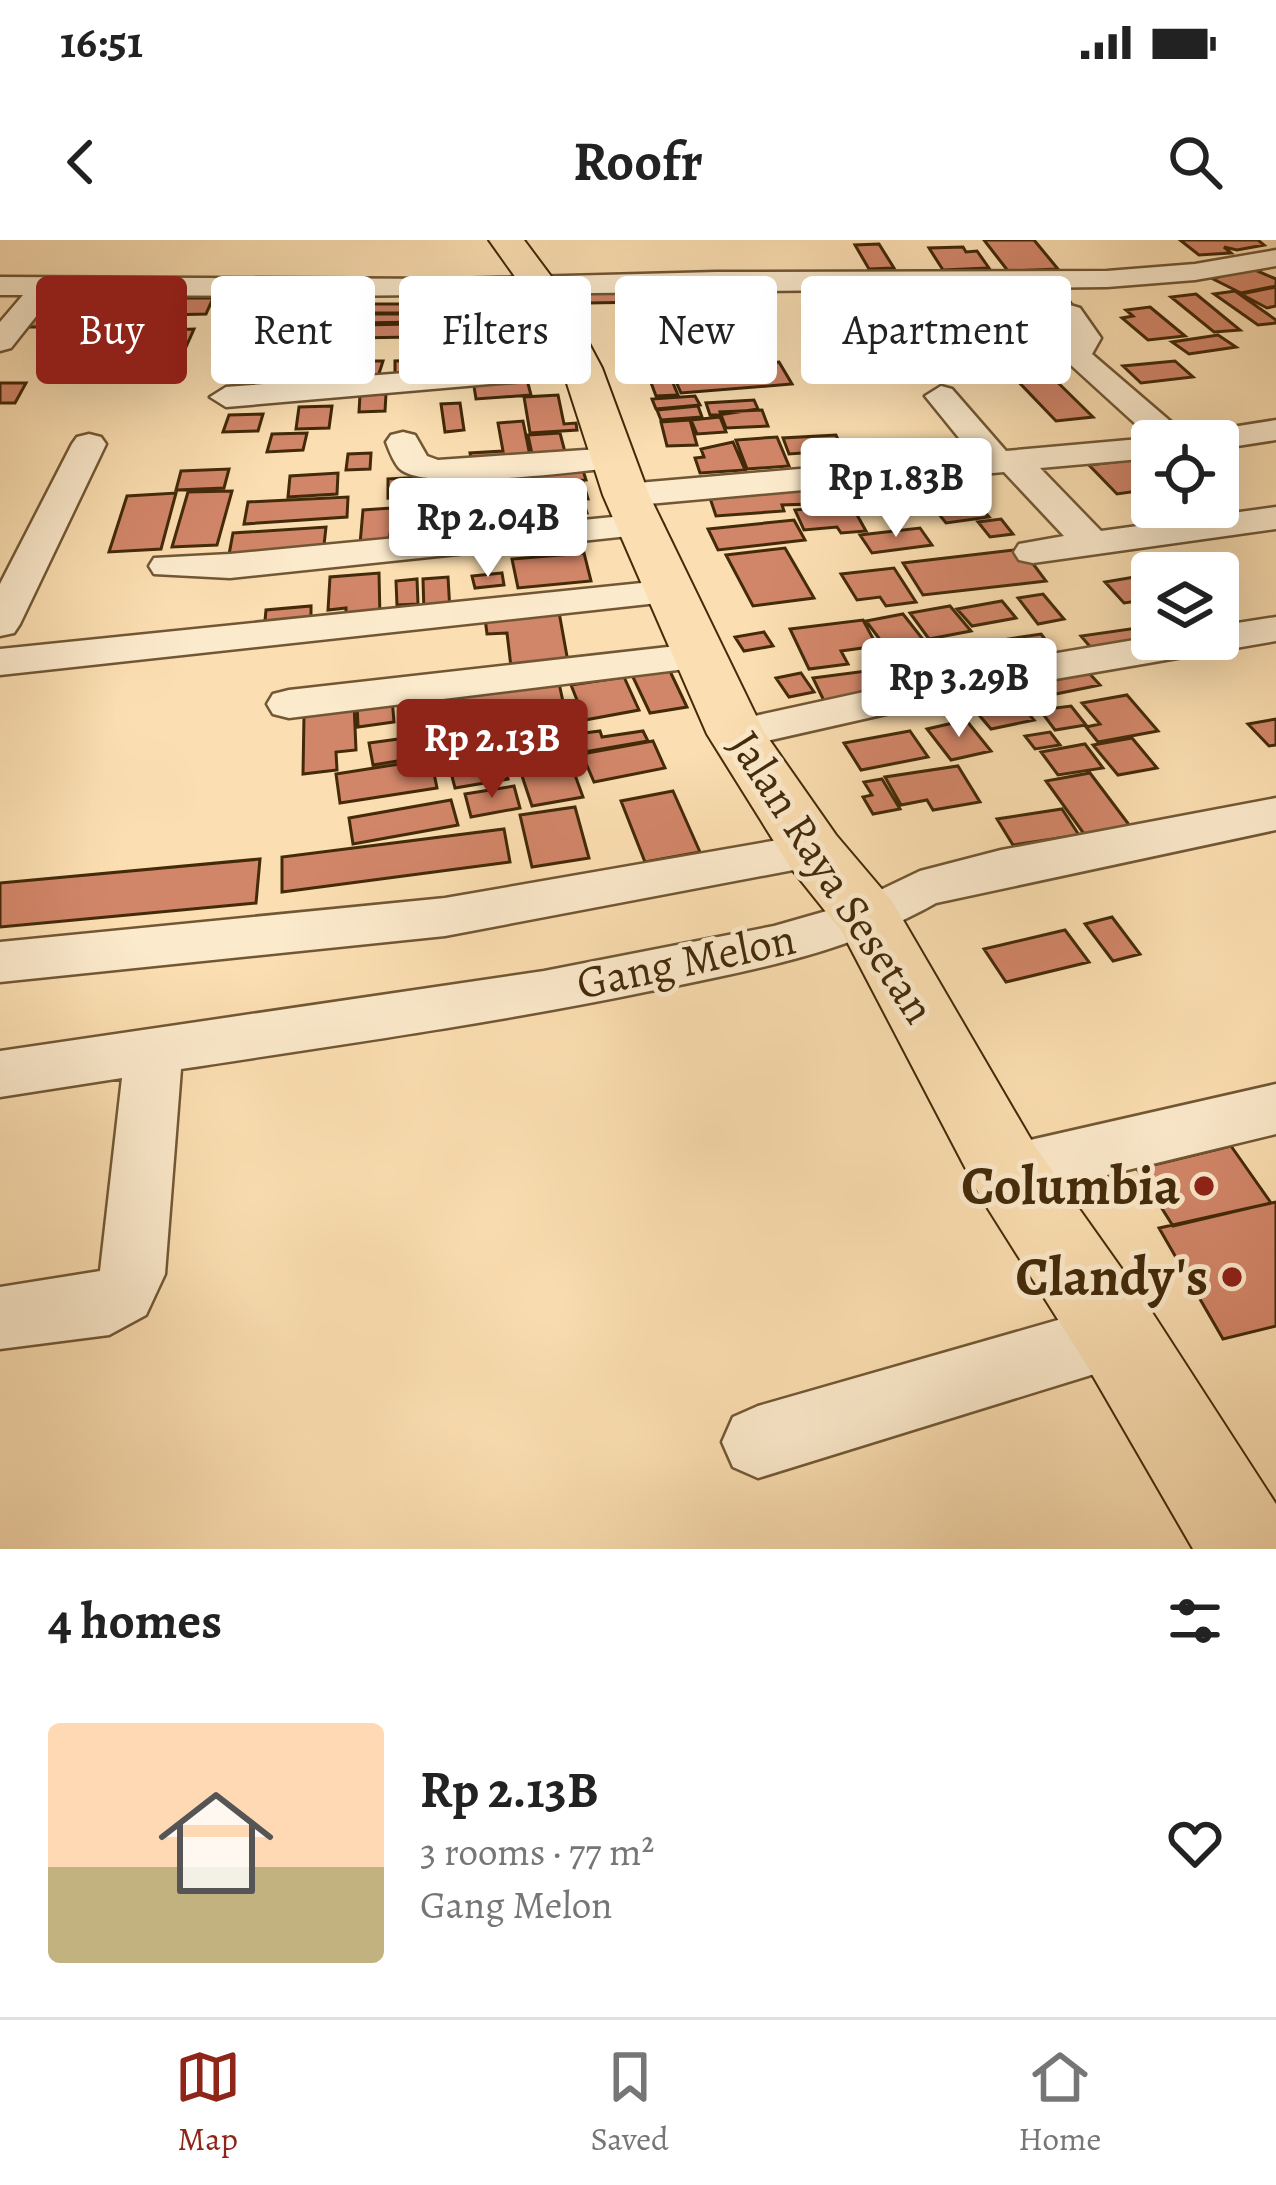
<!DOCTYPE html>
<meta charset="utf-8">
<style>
:root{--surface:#fff;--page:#f2f2f2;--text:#222;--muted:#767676;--line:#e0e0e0;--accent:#8f2418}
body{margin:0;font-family:Alegreya,serif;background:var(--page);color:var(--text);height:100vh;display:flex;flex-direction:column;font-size:45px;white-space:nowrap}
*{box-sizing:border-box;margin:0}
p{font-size:39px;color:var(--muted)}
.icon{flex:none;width:66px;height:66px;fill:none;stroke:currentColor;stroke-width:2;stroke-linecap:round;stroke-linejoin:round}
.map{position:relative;height:1309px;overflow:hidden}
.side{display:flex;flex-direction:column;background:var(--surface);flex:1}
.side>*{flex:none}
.banner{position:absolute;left:36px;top:36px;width:1206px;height:108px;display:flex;gap:24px}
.fabs{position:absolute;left:1131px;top:180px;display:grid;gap:24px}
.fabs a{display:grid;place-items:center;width:108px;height:108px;border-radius:12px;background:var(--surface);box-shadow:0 12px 48px #0002;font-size:60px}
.price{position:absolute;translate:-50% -102px;padding:0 27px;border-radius:12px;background:#fff;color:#222;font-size:39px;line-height:78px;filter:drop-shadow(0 3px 6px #0008)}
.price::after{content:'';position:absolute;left:50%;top:72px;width:36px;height:27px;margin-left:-18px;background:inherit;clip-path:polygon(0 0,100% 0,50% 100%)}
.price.current{background:var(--accent);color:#fff}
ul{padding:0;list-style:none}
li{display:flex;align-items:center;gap:36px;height:300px;padding:0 48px}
li span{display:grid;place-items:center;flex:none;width:336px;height:240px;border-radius:12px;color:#555}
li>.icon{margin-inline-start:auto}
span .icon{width:144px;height:144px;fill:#fffc;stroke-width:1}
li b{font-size:51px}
h2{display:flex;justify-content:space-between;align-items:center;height:144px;padding:0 48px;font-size:51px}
.pill{padding:0 42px;border-radius:12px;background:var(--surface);box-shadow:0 12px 48px #0002;font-size:42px;line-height:108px}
.pill.current{background:var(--accent);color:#fff}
.status{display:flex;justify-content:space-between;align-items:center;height:84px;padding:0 60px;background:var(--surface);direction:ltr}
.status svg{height:33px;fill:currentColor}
header{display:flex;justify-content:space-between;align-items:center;height:156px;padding:0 48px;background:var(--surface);font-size:54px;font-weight:700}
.menu{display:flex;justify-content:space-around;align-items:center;height:168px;border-top:3px solid var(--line);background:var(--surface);font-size:33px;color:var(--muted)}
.menu a{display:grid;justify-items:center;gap:6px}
.menu .current{color:var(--accent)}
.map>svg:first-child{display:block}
</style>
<div class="status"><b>16:51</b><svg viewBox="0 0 49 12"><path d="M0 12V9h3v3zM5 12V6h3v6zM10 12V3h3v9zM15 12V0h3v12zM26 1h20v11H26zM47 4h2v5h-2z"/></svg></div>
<header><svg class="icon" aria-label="back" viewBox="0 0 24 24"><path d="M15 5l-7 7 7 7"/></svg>Roofr<svg class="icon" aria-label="search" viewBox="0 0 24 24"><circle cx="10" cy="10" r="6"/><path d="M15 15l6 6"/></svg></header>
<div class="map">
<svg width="1276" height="1309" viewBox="0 0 1276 1309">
<rect width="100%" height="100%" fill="#fbdeb1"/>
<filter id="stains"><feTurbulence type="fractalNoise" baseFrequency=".00167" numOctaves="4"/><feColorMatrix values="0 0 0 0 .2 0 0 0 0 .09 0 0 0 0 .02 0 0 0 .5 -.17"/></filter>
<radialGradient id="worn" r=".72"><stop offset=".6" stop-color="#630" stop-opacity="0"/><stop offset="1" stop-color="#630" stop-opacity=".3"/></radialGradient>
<path fill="#d28669" stroke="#432a09" stroke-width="3" d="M984,0H1034L1058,29L1008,31Z
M1180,0H1258L1264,5L1237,10L1224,7L1231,13L1199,15Z
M879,4L894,28L869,29L855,5Z
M963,7L966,12L977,11L989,28L943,30L929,8Z
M1246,26L1276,39V46L1241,53L1213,39Z
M643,44L646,62L588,63L587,45Z
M973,45L978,53L1011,48L1019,62L957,63L947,46Z
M1014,47L1061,48L1071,63L1024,64Z
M1276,47V66L1267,68L1241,54Z
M1235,51L1276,80V83L1258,85L1214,54Z
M1196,54L1240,90L1214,92L1171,57Z
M46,56L81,57L58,87H21Z
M491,57L490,66L446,67L447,58Z
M175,58H213L206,74L167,75Z
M366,64H421L418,73H364Z
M1150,67L1185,96L1148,100L1122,78L1133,76L1126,70Z
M490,68L489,77L447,78L448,69Z
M363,74H419L426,75L418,82L361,83Z
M414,84L412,97L354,98L358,85Z
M194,89L186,107L157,108L166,90Z
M134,91L126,111L68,114L77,94Z
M511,93V102L501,103V110L413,115L416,96Z
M1025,94L1034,104L994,107L985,97Z
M1218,95L1236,107L1189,114L1172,102Z
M682,107L687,120L647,122L643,110Z
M487,116L488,123H481L482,129L431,132L430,120Z
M427,120V133L395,134V121Z
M358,121H383L376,143H332L337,130H355Z
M1175,121L1193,137L1141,143L1123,126Z
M779,122L792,144L681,153L671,130Z
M1045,130L1093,177L1056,181L1011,134Z
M668,131L678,155L656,156L647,132Z
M526,136L531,155L476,159L473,140Z
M0,143H26L15,163H0Z
M386,154L385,171L359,172L360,155Z
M558,155L564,184L576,183L577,190L530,193L524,157Z
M695,156L700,165L656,169L652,159Z
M754,160L758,169L718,175H710L706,163Z
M460,163L464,190L445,192L441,164Z
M332,166L329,188L296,189L299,167Z
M698,166L702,177L661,180L657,170Z
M762,170L768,186L726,188L720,172Z
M263,174L258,191L223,192L229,175Z
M720,177L726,192L697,194L691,180Z
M690,180L697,205L667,206L661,182Z
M523,181L531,221L472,225L470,213L503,211L498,183Z
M307,193L303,210L267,212L272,194Z
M560,193L565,212L532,214L528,195Z
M836,195L852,231L810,233L802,213L789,214L783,198Z
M777,197L789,226L747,229L736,200Z
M733,202L745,230L700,233L695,218L704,217L701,209Z
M371,213L370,229L346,230L348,214Z
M1138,219L1152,232V249L1117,254L1089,225Z
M582,227L586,240L534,244L531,231Z
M229,229L224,248L176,250L181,231Z
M338,233L337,254L288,257L290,236Z
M496,233L497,256L453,259L452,235Z
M425,237V255L388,258V239Z
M872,241L889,268L857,271L841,244Z
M583,242L588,259L537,263L533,246Z
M804,248L810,264L782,265L784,271L716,276L709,255Z
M232,251L217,305L172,307L188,252Z
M176,253L161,309L109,312L127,256Z
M348,257L347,277L244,284L248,262Z
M847,257L866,291L841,293L837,287L804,290L795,270L816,268L812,260Z
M972,257L989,277L946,283L930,263Z
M583,260L587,273L552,277L548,263Z
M454,265L455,283L406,286V268Z
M538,266L540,291L499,293L498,268Z
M494,267L497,294L463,296L460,269Z
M391,268V273H400L399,294H390L389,302L360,304L363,270Z
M1001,279L1013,294L990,297L978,282Z
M794,280L805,300L718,310L708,289Z
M459,284L460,295L411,298V288Z
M326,287L323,314L228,320L233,293Z
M920,288L932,305L872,313L860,295Z
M785,308L814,358L753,366L726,315Z
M1022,309L1046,341L923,355L903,323Z
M584,313L591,341L518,348L512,319Z
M894,328L916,362L886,366L880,357L857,360L841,334Z
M379,333L380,379L346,382V368L328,370L330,337Z
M502,333L504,345L475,348L472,336Z
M1152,334V359L1124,363L1105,342Z
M448,337L450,371L424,373L423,339Z
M417,339L418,364L397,365L396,341Z
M1043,354L1064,379L1038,384L1018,358Z
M1002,361L1016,378L972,386L957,369Z
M311,366V387L264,391L266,370Z
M950,366L971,391L929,399L910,373Z
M559,372L568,422L511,427L507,393L487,394L485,378Z
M903,374L925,402L887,409L866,381Z
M863,380L877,406L841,411L848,424L809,429L790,389Z
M1137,388L1149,401L1092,409L1081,396Z
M764,392L773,406L744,411L735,397Z
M1041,394L1057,415L1012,423L996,401Z
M1079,422L1100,445L1021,461L1001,438Z
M668,427L687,467L650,473L631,433Z
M893,427L903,441L915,439L921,447L883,453L868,432Z
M866,431L879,455L825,463L813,438Z
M801,433L814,452L789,457L776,438Z
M624,437L639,470L585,480L571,445Z
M997,438L1034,480L991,489L955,447Z
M559,443L568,485L500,498L499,493L467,496L461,453Z
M437,452L441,474L400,480L397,458Z
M1127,455L1158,491L1098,502L1086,487L1100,484L1082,463Z
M392,458L394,482L358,487L357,462Z
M354,464L356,510L336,512L337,530L303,534L304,475Z
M1071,466L1086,485L1055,490L1040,470Z
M1276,479V505L1269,506L1248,484Z
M966,480L991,511L951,520L927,489Z
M600,491L602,497L643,491L648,501L584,512L577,494Z
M910,491L928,517L861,530L844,503Z
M1050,492L1060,505L1035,509L1025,496Z
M406,498L410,519L373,525L369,503Z
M1132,498L1157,528L1118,535L1093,505Z
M653,501L665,528L594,542L582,514Z
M1085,504L1103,528L1058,535L1041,512Z
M501,512L508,539L455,548L448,521Z
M431,519L437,548L340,563L336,534Z
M571,524L583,557L532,566L521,533Z
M958,526L980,562L933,570L927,560L901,565L885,537Z
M1090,533L1133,590L1087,598L1046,541Z
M882,539L900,569L873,574L863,557L872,555L864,542Z
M514,546L520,568L471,577L465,554Z
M673,551L700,612L645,622L621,561Z
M451,560L458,585L353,604L349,578Z
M575,567L589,618L532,627L520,575Z
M1062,569L1079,595L1013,605L997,579Z
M504,589L510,622L282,652V617Z
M260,619L256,663L0,687V643Z
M1112,677L1140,714L1113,721L1085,684Z
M1065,690L1089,722L1006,742L984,709Z
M1231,906L1271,963L1173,986L1137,929Z
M1276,962V1086L1223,1099L1159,988Z"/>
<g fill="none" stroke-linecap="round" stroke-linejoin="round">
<defs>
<path id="minor" d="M1276,10V26L1195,40L1107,47L332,56L302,132L286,141L270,132L303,56L53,55L11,108L0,111V82L23,55H0V37L453,39L716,32L1107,31L1195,24Z
M1070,65L1080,68L1101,98L1092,114L1191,199L1207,191L1276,180V200L1218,209V201H1152V218L1040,228L1101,291L1276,267V289L1033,323L1019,320L1014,312L1019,304L1064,296L1004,232L626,266L613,263L608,255L613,247L626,244L972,214L925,156L941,146L952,149L1006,211L1151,198L1061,116L1071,98L1055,74Z
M582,119L593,121L598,128L593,135L226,167L210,157L226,147Z
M403,192L415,195L427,216L438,220L614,208L626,211L631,218L626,225L614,228C575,231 422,253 399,228C393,221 389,210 386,202L391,195Z
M89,194L101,197L106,204L20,384L14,393L0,396V344L72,204L77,197Z
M644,274L657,277L663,285L657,293L230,338L154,334L149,326L154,318L230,314Z
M671,340L685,344L691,352L685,360L0,435V409Z
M1276,377V401L992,450L736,508L720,504L713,494L720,484L736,480L992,424L1152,397L1218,399V386Z
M703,403L718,407L724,416L718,425L289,478L273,474L267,464L273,454L289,450Z
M1276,558V590L936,663C848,713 749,731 650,751C495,783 338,805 181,829L165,1034L146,1075L109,1095L0,1109V1047L100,1031L122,838L0,857V811L544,731L774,686L851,664L920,631L1001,610Z
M813,594L830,599L838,611L830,623L445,696L0,742V702L445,658Z
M1276,844V894L1008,959L986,951L977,932L986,913L1008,905Z
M1117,1063L1141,1072L1151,1095L1141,1118L1117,1127L758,1238L733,1227L722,1202L733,1177L758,1166Z"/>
<path id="major" d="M489,0H524L559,47L602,128L649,255L764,492L836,595L892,661L1036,908L1148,1066L1276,1264V1309H1193L1086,1124L980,956L842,692L790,627L707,494L603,255L562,128L523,48Z"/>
</defs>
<use href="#minor" stroke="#715733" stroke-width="5"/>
<use href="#major" stroke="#432a09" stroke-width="4"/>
<use href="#minor" fill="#fceacc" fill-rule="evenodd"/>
<use href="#major" fill="#fbdeb1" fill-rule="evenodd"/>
</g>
<g fill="#8f2418" stroke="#fceacc" stroke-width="4.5">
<circle cx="1204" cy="946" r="12"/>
<circle cx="1232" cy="1037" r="12"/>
</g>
<g text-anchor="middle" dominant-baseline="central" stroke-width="10" stroke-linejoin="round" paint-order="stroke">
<g font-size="45" fill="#432a09" stroke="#fceacc">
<text transform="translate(832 637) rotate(57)">Jalan Raya Sesetan</text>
<text transform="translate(686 721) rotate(-12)">Gang Melon</text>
</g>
<g font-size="54" font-weight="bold" fill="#432a09" stroke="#fceacc" text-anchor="end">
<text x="1180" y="946">Columbia</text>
<text x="1208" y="1037">Clandy's</text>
</g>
</g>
<rect width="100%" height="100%" filter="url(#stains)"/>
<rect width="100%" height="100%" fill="url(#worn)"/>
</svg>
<div class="fabs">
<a><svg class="icon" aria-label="locate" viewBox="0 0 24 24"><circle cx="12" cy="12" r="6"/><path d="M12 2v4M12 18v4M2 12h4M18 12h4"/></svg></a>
<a><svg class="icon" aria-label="layers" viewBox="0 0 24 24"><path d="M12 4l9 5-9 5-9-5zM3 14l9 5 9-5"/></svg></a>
</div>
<b class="price" style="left:896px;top:300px">Rp 1.83B</b>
<b class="price" style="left:488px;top:340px">Rp 2.04B</b>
<b class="price" style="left:959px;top:500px">Rp 3.29B</b>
<b class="price current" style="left:492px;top:561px">Rp 2.13B</b>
<div class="banner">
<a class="pill current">Buy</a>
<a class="pill">Rent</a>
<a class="pill">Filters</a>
<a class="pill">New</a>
<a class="pill">Apartment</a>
</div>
</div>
<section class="side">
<h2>4 homes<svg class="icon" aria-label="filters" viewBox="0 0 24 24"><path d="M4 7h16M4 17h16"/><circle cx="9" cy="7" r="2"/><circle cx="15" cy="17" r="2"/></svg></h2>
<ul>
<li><span style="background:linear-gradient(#ffd9b3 60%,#c2b280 0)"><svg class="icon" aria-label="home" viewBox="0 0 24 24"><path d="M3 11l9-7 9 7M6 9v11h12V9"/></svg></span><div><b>Rp 2.13B</b><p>3 rooms · 77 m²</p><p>Gang Melon</p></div><svg class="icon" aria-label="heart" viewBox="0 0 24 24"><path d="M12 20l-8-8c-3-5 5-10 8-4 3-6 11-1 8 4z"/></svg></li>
</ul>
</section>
<nav class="menu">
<a class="current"><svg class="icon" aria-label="map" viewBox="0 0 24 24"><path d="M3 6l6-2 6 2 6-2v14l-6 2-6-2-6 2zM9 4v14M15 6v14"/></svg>Map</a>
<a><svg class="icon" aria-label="saved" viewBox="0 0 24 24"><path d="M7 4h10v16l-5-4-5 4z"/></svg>Saved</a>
<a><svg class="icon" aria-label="home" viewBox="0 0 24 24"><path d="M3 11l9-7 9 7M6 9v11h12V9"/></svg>Home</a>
</nav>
